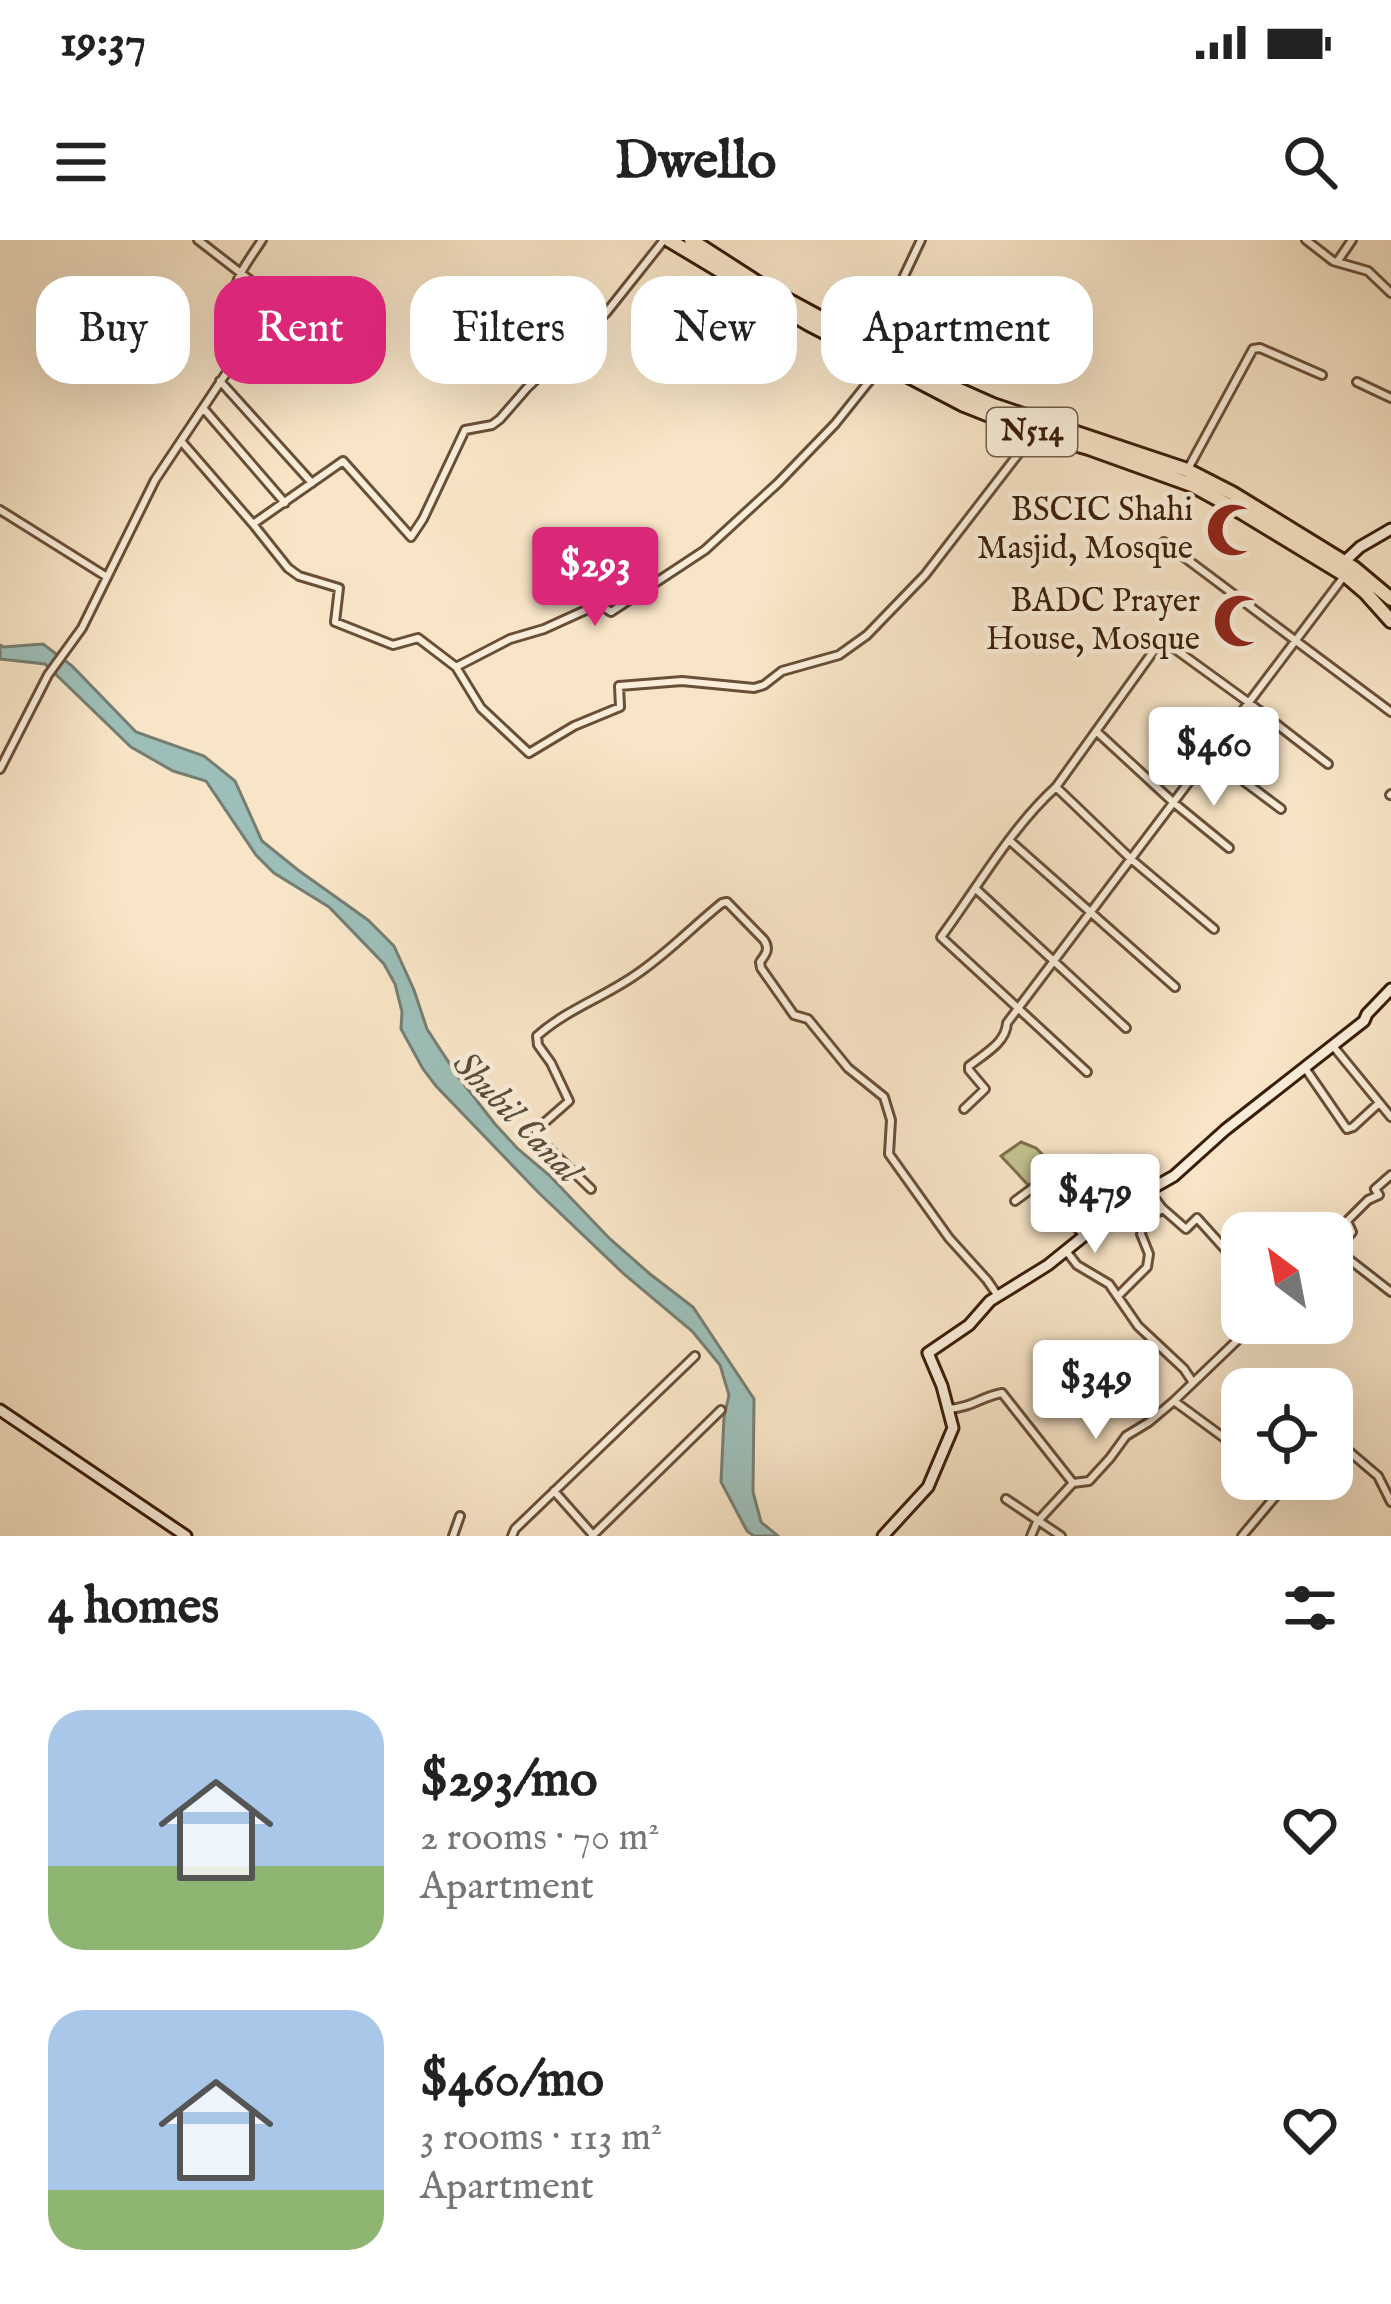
<!DOCTYPE html>
<meta charset="utf-8">
<style>
:root{--surface:#fff;--page:#f6f6f6;--text:#222;--muted:#767676;--accent:#db2777}
body{margin:0;font-family:"IM FELL English",serif;background:var(--page);color:var(--text);height:100vh;display:flex;flex-direction:column;font-size:45px;white-space:nowrap}
*{box-sizing:border-box;margin:0}
p{font-size:39px;color:var(--muted)}
.icon{flex:none;width:66px;height:66px;fill:none;stroke:currentColor;stroke-width:2;stroke-linecap:round;stroke-linejoin:round}
.map{position:relative;height:1296px;overflow:hidden}
.sheet{display:flex;flex-direction:column;background:var(--surface);flex:1}
.sheet>*{flex:none}
.banner{position:absolute;left:36px;top:36px;width:1320px;height:108px;display:flex;gap:24px}
.needle{width:78px;rotate:328deg}
.fabs{position:absolute;left:1221px;top:972px;display:grid;gap:24px}
.fabs a{display:grid;place-items:center;width:132px;height:132px;border-radius:24px;background:var(--surface);box-shadow:0 12px 48px #0002;font-size:60px}
.price{position:absolute;translate:-50% -102px;padding:0 27px;border-radius:12px;background:#fff;color:#222;font-size:39px;line-height:78px;filter:drop-shadow(0 3px 6px #0008)}
.price::after{content:'';position:absolute;left:50%;top:72px;width:36px;height:27px;margin-left:-18px;background:inherit;clip-path:polygon(0 0,100% 0,50% 100%)}
.price.on{background:var(--accent);color:#fff}
ul{padding:0;list-style:none}
li{display:flex;align-items:center;gap:36px;height:300px;padding:0 48px}
li span{display:grid;place-items:center;flex:none;width:336px;height:240px;border-radius:36px;color:#555}
li>.icon{margin-inline-start:auto}
span .icon{width:144px;height:144px;fill:#fffc;stroke-width:1}
li b{font-size:51px}
h2{display:flex;justify-content:space-between;align-items:center;height:144px;padding:0 48px;font-size:51px}
.chip{padding:0 42px;border-radius:36px;background:var(--surface);box-shadow:0 12px 48px #0002;font-size:42px;line-height:108px}
.chip.on{background:var(--accent);color:#fff}
.status{display:flex;justify-content:space-between;align-items:center;height:84px;padding:0 60px;background:var(--surface);direction:ltr}
.status svg{height:33px;fill:currentColor}
header{display:flex;justify-content:space-between;align-items:center;height:156px;padding:0 48px;background:var(--surface);font-size:54px;font-weight:700}
.map>svg:first-child{display:block}
</style>
<div class="status"><b>19:37</b><svg viewBox="0 0 49 12"><path d="M0 12V9h3v3zM5 12V6h3v6zM10 12V3h3v9zM15 12V0h3v12zM26 1h20v11H26zM47 4h2v5h-2z"/></svg></div>
<header><svg class="icon" aria-label="menu" viewBox="0 0 24 24"><path d="M4 6h16M4 12h16M4 18h16"/></svg>Dwello<svg class="icon" aria-label="search" viewBox="0 0 24 24"><circle cx="10" cy="10" r="6"/><path d="M15 15l6 6"/></svg></header>
<div class="map">
<svg width="1391" height="1296" viewBox="0 0 1391 1296">
<rect width="100%" height="100%" fill="#f8e5c7"/>
<filter id="stains"><feTurbulence type="fractalNoise" baseFrequency=".00167" numOctaves="4"/><feColorMatrix values="0 0 0 0 .2 0 0 0 0 .09 0 0 0 0 .02 0 0 0 .5 -.17"/></filter>
<radialGradient id="worn" r=".72"><stop offset=".6" stop-color="#630" stop-opacity="0"/><stop offset="1" stop-color="#630" stop-opacity=".3"/></radialGradient>
<path fill="#c4c291" stroke="#80704c" stroke-width="3" d="M1021,902L1036,908L1055,927L1042,945L1035,942L1030,947L1001,916Z"/>
<path fill="#9dbfb9" stroke="#767e72" stroke-width="3" d="M43,404L72,426L136,492L204,516L235,541L262,601L298,630L368,680L394,706L414,750L427,789L459,838L495,884L518,909L549,935L610,999L650,1034L693,1067L754,1159L753,1252L761,1282L778,1296H754L747,1291L721,1242L724,1177L729,1155L720,1125L692,1091L625,1035L539,953L436,846L423,829L401,789L402,772L395,744L384,724L329,667L274,633L256,615L206,541L173,531L131,507L45,424L0,419V405L4,407Z"/>
<g fill="none" stroke-linecap="round" stroke-linejoin="round">
<defs>
<path id="street" d="M198,0L291,72L321,88
M1306,0L1333,21L1368,31L1391,53
M1337,22L1352,0
M868,102L895,55L921,0
M220,141L312,243
M1357,142L1391,158
M203,168L285,263
M181,201L253,284L288,328L299,336L339,348L335,382L393,405L418,398L456,427L481,468L529,513L574,486L620,467L619,446L682,441L754,448L764,445L782,431L839,415L867,395L925,335L1033,195
M1189,227L1253,109L1260,108L1322,135
M0,270L107,337
M253,284L343,221L411,297L423,279L465,190L492,185L500,179L527,148L606,73L664,0
M1164,302L1391,472
M456,427L510,399L544,389L599,364L611,372L705,310L778,243L835,184L883,124
M1096,491L1174,563L1229,608
M1209,515L1281,569
M0,529L48,435L82,388L155,240L239,114C244,93 233,74 234,54C236,35 252,16 262,0
M1056,547L1131,619L1214,689
M1390,555L1391,554
M1009,600L1175,747
M977,650L1126,788
M1333,806L1391,877
M1305,828L1347,889L1353,887L1378,864
M1087,832L941,697C978,647 1010,589 1056,547L1155,409L1164,401L1248,462L1328,524
M964,869L985,849L969,830V826C984,814 1006,803 1007,783L1345,335
M591,949L536,896V890L569,861L551,823L538,805L537,796C566,770 602,758 634,736C666,715 692,687 722,663L727,662L764,700C770,709 766,714 760,722L761,728L794,775L808,779L848,828L884,857L891,880L889,914L949,998L987,1040L998,1056
M1148,949L1162,968L1186,989L1197,978L1242,1028
M1015,961L1034,947H1042L1084,996
M1337,1010L1391,1052
M1067,1012L1077,1025L1109,1044L1138,1086L1184,1129L1192,1141
M1332,1013L1352,992L1347,981L1368,960L1379,955L1375,949L1391,935
M1118,1056L1147,1027L1149,1014L1141,994L1142,987L1162,968
M1174,1161L1249,1089L1265,1083
M948,1169C974,1167 980,1157 1002,1153L1073,1243L1089,1241L1110,1218L1126,1196L1149,1182L1174,1161L1242,1211
M1332,1201L1338,1202L1378,1236L1391,1262
M1275,1239L1284,1242L1289,1239
M554,1251L593,1295
M1006,1259L1061,1296
M453,1296L460,1276
M512,1296L515,1289L695,1116
M592,1296L721,1170
M1031,1296L1037,1282L1073,1243
M1242,1296L1285,1245L1284,1242"/>
<path id="secondary" d="M1344,322L1360,307L1391,289
M0,1170L186,1296
M883,1296L928,1247L953,1188L942,1146L928,1113L969,1085L990,1061L1048,1025L1121,966L1174,936L1225,890L1364,781L1367,774L1391,749"/>
<path id="highway" d="M669,0L809,84L964,165L1035,193L1089,208L1192,245L1243,273L1345,335L1366,353L1391,381
M691,0L767,49L930,137L993,165L1187,230L1232,253L1354,328L1391,359"/>
</defs>
<use href="#street" stroke="#6a4f37" stroke-width="12"/>
<use href="#secondary" stroke="#3b1d07" stroke-width="15"/>
<use href="#highway" stroke="#3b1d07" stroke-width="18"/>
<use href="#street" stroke="#faeedb" stroke-width="6"/>
<use href="#secondary" stroke="#faeedb" stroke-width="9"/>
<use href="#highway" stroke="#f8e5c7" stroke-width="12"/>
</g>
<defs>
<symbol id="mosque-bare" viewBox="-9 -9 18 18"><path d="M3.5-4.9A6 6 0 1 0 3.5 4.9A5 5 0 1 1 3.5-4.9Z" fill="#8f2418" stroke="#faeedb" stroke-width="2.5" paint-order="stroke"/></symbol>
</defs>
<g fill-rule="evenodd">
<use href="#mosque-bare" x="1195" y="252" width="76" height="76"/>
<use href="#mosque-bare" x="1202" y="343" width="76" height="76"/>
</g>
<g text-anchor="middle" dominant-baseline="central" stroke-width="9" stroke-linejoin="round" paint-order="stroke">
<rect fill="#faeedb" stroke="#745c47" stroke-width="3" x="987" y="168" width="90" height="48" rx="9"/>
<g font-size="30" font-weight="bold" fill="#3b1d07">
<text x="1032" y="192">N514</text>
</g>
<g font-size="33" fill="#3b1d07" stroke="#faeedb" text-anchor="end">
<text x="1193" y="271">BSCIC Shahi<tspan x="1193" dy="38">Masjid, Mosque</tspan></text>
<text x="1200" y="362">BADC Prayer<tspan x="1200" dy="38">House, Mosque</tspan></text>
</g>
<g font-size="36" font-style="italic" fill="#584e3c" stroke="#faeedb">
<text transform="translate(516 878) rotate(46)">Shubil Canal</text>
</g>
</g>
<rect width="100%" height="100%" filter="url(#stains)"/>
<rect width="100%" height="100%" fill="url(#worn)"/>
</svg>
<div class="fabs">
<a><svg class="needle" viewBox="-14 -14 28 28"><path d="M0-13l5 13h-10z" fill="#e53935"/><path d="M0 13l5-13h-10z" fill="#767676"/></svg></a>
<a><svg class="icon" aria-label="locate" viewBox="0 0 24 24"><circle cx="12" cy="12" r="6"/><path d="M12 2v4M12 18v4M2 12h4M18 12h4"/></svg></a>
</div>
<b class="price on" style="left:595px;top:389px">$293</b>
<b class="price" style="left:1214px;top:569px">$460</b>
<b class="price" style="left:1095px;top:1016px">$479</b>
<b class="price" style="left:1096px;top:1202px">$349</b>
<div class="banner">
<a class="chip">Buy</a>
<a class="chip on">Rent</a>
<a class="chip">Filters</a>
<a class="chip">New</a>
<a class="chip">Apartment</a>
</div>
</div>
<section class="sheet">
<h2>4 homes<svg class="icon" aria-label="filters" viewBox="0 0 24 24"><path d="M4 7h16M4 17h16"/><circle cx="9" cy="7" r="2"/><circle cx="15" cy="17" r="2"/></svg></h2>
<ul>
<li><span style="background:linear-gradient(#a9c7e8 65%,#8fb573 0)"><svg class="icon" aria-label="home" viewBox="0 0 24 24"><path d="M3 11l9-7 9 7M6 9v11h12V9"/></svg></span><div><b>$293/mo</b><p>2 rooms · 70 m²</p><p>Apartment</p></div><svg class="icon" aria-label="heart" viewBox="0 0 24 24"><path d="M12 20l-8-8c-3-5 5-10 8-4 3-6 11-1 8 4z"/></svg></li>
<li><span style="background:linear-gradient(#a9c7e8 75%,#8fb573 0)"><svg class="icon" aria-label="home" viewBox="0 0 24 24"><path d="M3 11l9-7 9 7M6 9v11h12V9"/></svg></span><div><b>$460/mo</b><p>3 rooms · 113 m²</p><p>Apartment</p></div><svg class="icon" aria-label="heart" viewBox="0 0 24 24"><path d="M12 20l-8-8c-3-5 5-10 8-4 3-6 11-1 8 4z"/></svg></li>
</ul>
</section>
